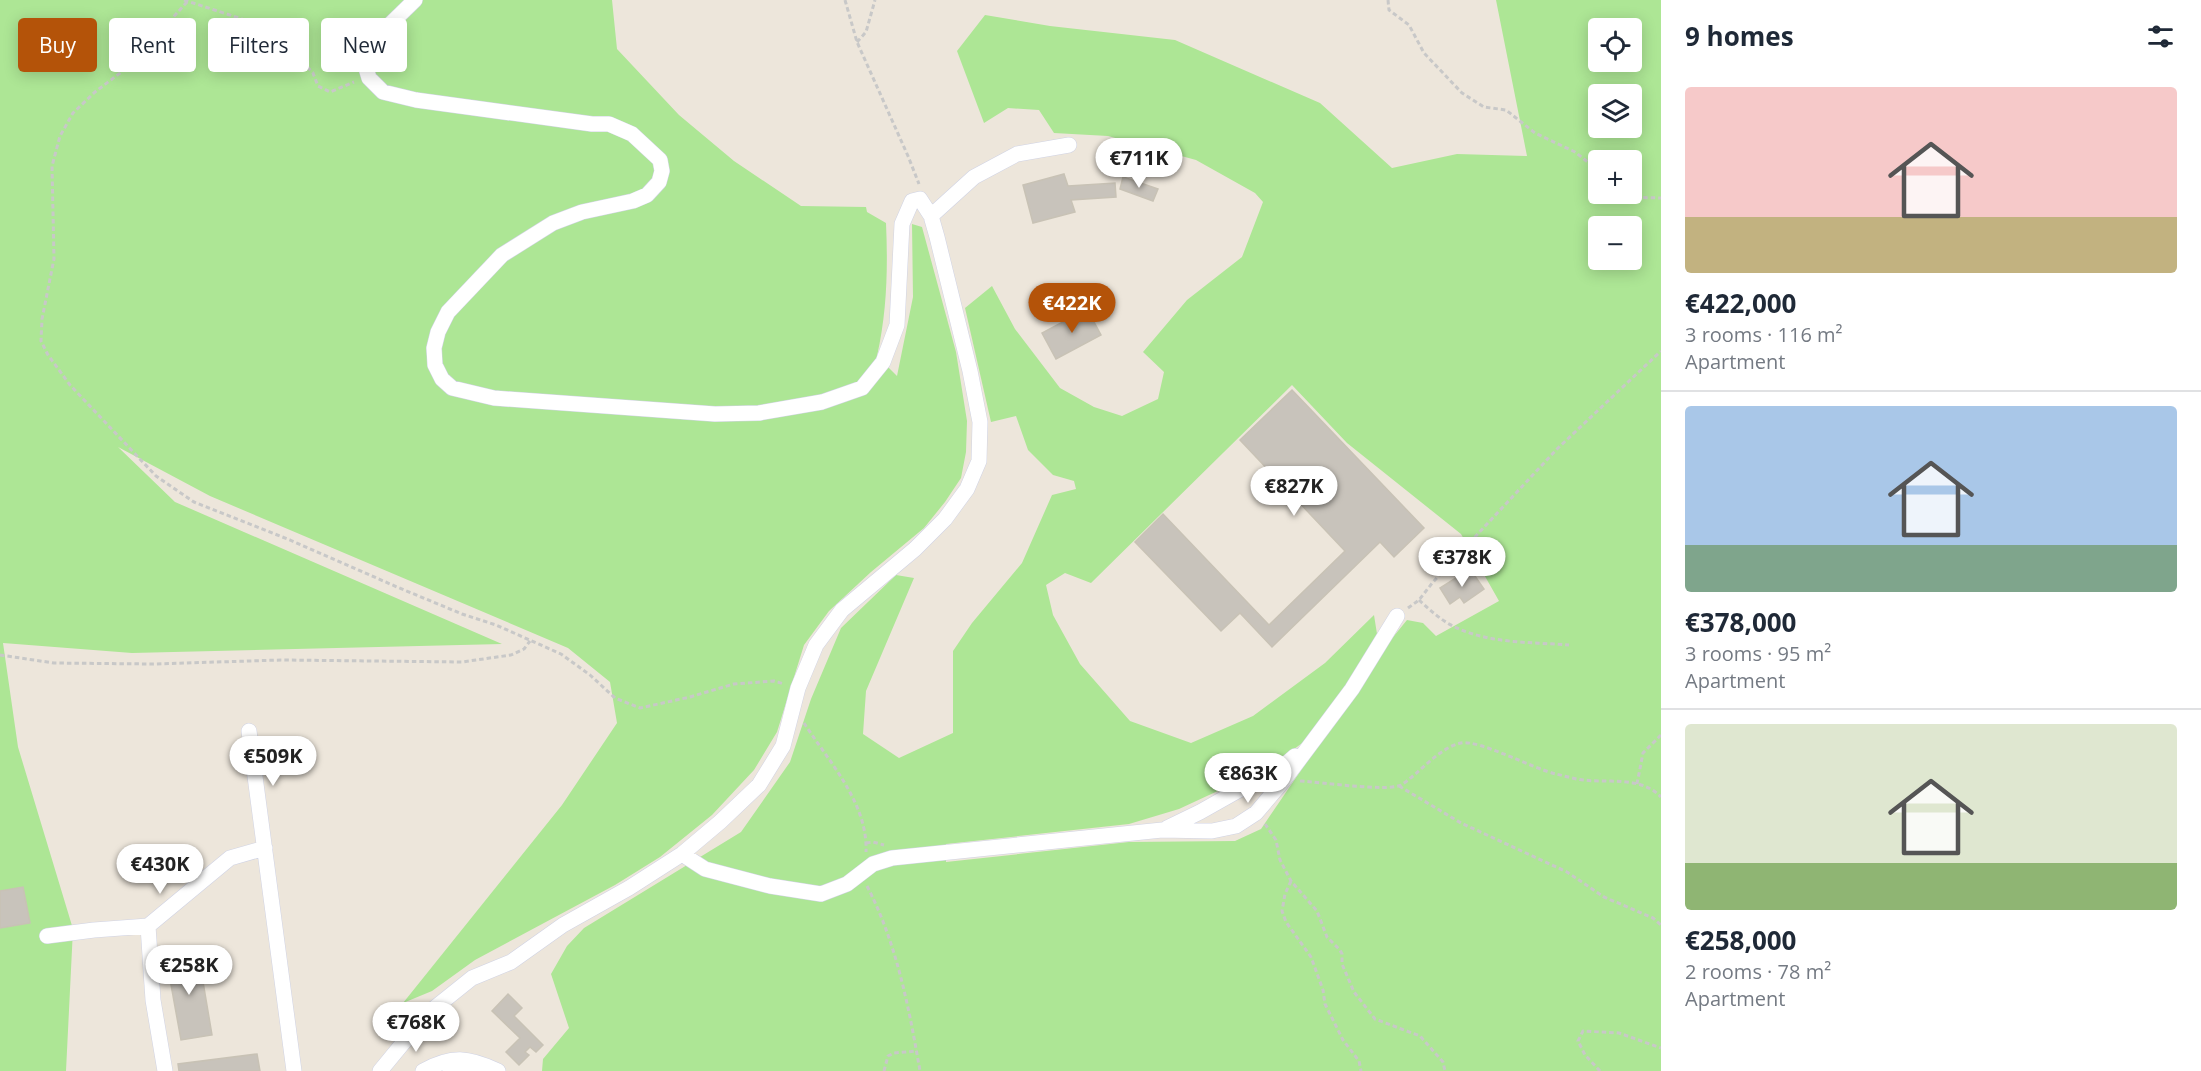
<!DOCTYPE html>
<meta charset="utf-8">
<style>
:root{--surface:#fff;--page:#f6f6f7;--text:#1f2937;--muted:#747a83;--line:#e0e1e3;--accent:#b45309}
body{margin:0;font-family:"Open Sans",sans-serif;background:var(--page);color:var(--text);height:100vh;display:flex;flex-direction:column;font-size:22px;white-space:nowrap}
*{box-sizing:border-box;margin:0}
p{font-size:20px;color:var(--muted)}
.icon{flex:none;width:33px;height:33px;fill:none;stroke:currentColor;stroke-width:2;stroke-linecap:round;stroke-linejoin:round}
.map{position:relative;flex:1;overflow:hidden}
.side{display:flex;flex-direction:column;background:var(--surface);width:540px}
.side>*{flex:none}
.hud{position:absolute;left:18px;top:18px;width:570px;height:54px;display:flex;gap:12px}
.buttons{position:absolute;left:1588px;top:18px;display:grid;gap:12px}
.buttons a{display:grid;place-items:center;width:54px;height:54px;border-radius:6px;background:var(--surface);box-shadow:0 3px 15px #0003;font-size:30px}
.price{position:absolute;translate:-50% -51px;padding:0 14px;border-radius:21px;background:#fff;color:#222;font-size:20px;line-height:39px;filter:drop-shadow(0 2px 3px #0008)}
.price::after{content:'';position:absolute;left:50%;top:36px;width:18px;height:14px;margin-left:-9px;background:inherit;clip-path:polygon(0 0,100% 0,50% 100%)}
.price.on{background:var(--accent);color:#fff}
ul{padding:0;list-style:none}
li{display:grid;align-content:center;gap:12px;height:318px;padding:0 24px}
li+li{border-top:2px solid var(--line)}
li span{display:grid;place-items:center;height:186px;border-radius:6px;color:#555}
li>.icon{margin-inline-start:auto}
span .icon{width:108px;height:108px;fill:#fffc;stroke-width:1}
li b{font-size:26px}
h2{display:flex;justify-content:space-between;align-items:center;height:72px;padding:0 24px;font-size:26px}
.chip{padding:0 21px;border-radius:6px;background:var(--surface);box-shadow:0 3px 15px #0003;font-size:21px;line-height:54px}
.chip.on{background:var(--accent);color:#fff}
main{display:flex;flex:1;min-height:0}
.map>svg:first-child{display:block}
</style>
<main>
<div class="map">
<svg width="1661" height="1071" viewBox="0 0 1661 1071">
<rect width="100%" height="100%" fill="#ede6db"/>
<path fill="#ade695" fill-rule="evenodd" d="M0,0H612L617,49L679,115L734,161L801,206L866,207L867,212L886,223C888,268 887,312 877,356L897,376L913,297L912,224L922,227L956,352L967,421L966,452L961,478L945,502L924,528L871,572L829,611L804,645L777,732L754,770L712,815L660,857L615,885L475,960L432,991L403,1003L562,805L617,723L610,682L568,648L210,496L118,447L175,502L502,644L132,653L3,643L18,747L73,929L66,1071H0Z
M1496,0H1661V1071H542L543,1059L569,1028L551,974L567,946L584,928L741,832L790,762L811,699L841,628L896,575L914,578L866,691L863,734L899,758L953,733V651L972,623L1022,563L1052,495L1076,489L1074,481L1053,475L1028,450L1016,416L991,422L965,308L992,286L1015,329L1060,388L1094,407L1122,416L1158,399L1164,372L1143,352L1187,300L1242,257L1263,202L1255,193L1196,160L1108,136L1054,133L1039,110L1008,108L984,123L957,51L985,15L1050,26L1175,40L1320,103L1392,168L1457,154L1527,156ZM1599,28H1632V62H1599ZM1599,94H1632V128H1599ZM1599,160H1632V194H1599ZM1599,226H1632V260H1599ZM1292,385L1347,443L1461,534L1499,601L1436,636L1423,623L1407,620L1385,647L1261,829L1235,841L1129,842L946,862V844L1129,824L1179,809L1250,776L1279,760L1305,741L1341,694L1377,634L1374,615L1325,663L1253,716L1191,743L1130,721L1080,664L1053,615L1046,585L1065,573L1091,583Z"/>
<path fill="#c8c3bb" stroke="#c8c2b5" stroke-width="1.5" d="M1064,174L1068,186L1115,183L1116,197L1071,200L1075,212L1033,223L1023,185Z
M1123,177L1158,189L1153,201L1120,189Z
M1087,309L1101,335L1056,359L1042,333Z
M1292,390L1424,528L1394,557L1380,542L1272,647L1240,613L1221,631L1135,542L1163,514L1269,625L1345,551L1240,440Z
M1470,569L1484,589L1464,603L1460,597L1450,604L1440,588Z
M23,887L30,923L0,928V891Z
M198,952L212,1035L181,1040L166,957Z
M508,994L522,1008L514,1016L543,1045L536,1052L530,1047L525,1052L529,1055L519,1065L506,1052L520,1038L492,1011Z
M257,1054L260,1071H179L178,1064Z"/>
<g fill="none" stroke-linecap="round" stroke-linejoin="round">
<defs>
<path id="minor" d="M931,216L974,177L1017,154L1069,145
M249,731L294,1071
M1167,828L1200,812L1287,763L1295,756
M682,854L705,869L770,886L821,894L847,884L873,864L892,858L1162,830L1212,831L1236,826L1256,813L1284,780L1352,689L1397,616
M148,926L153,1000L165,1071
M47,936L94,930L148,926L230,858L265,848
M380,1071L427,1014L472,978L511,962L563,925L629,888L682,854L720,822L759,785L783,746L798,688L816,645L842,610L915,549L945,519L967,489L979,461L980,422L970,371L937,237L931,216L920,199L912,201L902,224L897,325L883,362L862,388L822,402L759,413L715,414L494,398L452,388L442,379L435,365L434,348L438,332L448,312L502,255L553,223L582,212L633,201L647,195L659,182L662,171L660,160L632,134L609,124H592L416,100L383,92L369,78L366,68V56L377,37L415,0
M423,1071C452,1055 468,1057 498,1071
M450,1071H470"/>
</defs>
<use href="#minor" stroke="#d0d3e4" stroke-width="16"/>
<path stroke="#c8c8c8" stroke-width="3" stroke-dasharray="4.5 3" stroke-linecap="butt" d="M184,0L248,21L300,59L313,73L318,86L330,92L354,82
M845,0L857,42L908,156L919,184
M1388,0L1389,10L1409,25L1424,53L1462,93L1484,107L1506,110L1535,133L1575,152L1589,163L1599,180
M187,2L128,67L95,92L73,113L60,136L52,166L54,259L42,319L41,341L48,355L70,385L156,476L194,502L290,540L397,587L462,614L496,625L561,654L590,675L615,698L640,708L690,697L734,684L774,681L784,684
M857,42L866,32L875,0
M1614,194L1619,197L1661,198
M1419,600C1431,611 1443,622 1457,628C1492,644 1532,642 1569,645
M1408,608L1419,600L1433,582L1557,449L1661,351
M0,655L54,663L153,664L281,660L462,662L511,655L524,649L530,641
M804,723C829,762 868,803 866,852
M1300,781C1320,782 1387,792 1401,785C1419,774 1438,748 1461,743C1478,739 1534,769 1556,774C1565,776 1574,779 1583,780C1609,783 1641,776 1661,797
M1637,784L1643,753L1661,735
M1399,786L1461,823L1567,872L1604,897L1653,918L1661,925
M1265,824L1276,840L1280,860L1291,881L1317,911L1327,937L1340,950L1342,954V964L1354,992L1375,1019L1420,1036L1443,1062L1445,1071
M866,843L873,842L884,845
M1291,881L1285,894L1282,911L1286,922L1311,957L1323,990L1325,1004L1343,1040L1359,1061L1361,1071
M867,886C897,944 909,1008 920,1071
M884,1071L888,1056L894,1053L917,1051
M1600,1071L1585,1055L1578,1041L1583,1031L1619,1033L1661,1048"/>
<use href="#minor" stroke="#fff" stroke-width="15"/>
</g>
</svg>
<div class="buttons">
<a><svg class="icon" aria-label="locate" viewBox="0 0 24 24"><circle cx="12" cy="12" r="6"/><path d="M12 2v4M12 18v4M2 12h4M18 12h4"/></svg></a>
<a><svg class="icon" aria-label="layers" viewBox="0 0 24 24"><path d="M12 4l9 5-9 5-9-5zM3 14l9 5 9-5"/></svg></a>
<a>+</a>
<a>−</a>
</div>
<b class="price" style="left:1139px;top:189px">€711K</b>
<b class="price on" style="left:1072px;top:334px">€422K</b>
<b class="price" style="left:1294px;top:517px">€827K</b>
<b class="price" style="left:1462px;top:588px">€378K</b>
<b class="price" style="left:273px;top:787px">€509K</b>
<b class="price" style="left:1248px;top:804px">€863K</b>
<b class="price" style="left:160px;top:895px">€430K</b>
<b class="price" style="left:189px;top:996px">€258K</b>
<b class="price" style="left:416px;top:1053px">€768K</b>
<div class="hud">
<a class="chip on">Buy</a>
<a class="chip">Rent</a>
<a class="chip">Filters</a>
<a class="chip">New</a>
</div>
</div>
<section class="side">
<h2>9 homes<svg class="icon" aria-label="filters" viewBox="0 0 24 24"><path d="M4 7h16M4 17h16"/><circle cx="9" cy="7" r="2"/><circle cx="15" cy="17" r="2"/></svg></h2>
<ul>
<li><span style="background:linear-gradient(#f6c9c9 70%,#c2b280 0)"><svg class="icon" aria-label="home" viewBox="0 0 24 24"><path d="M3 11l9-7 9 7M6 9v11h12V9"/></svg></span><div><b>€422,000</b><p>3 rooms · 116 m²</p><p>Apartment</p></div></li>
<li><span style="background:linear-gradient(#a9c7e8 75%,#7fa58c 0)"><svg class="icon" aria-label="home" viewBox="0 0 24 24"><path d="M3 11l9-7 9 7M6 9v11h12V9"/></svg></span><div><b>€378,000</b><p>3 rooms · 95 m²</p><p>Apartment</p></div></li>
<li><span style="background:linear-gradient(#dfe7d0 75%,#8fb573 0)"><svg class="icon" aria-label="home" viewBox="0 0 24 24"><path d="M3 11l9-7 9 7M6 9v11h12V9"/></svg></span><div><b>€258,000</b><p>2 rooms · 78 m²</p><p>Apartment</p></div></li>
</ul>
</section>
</main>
